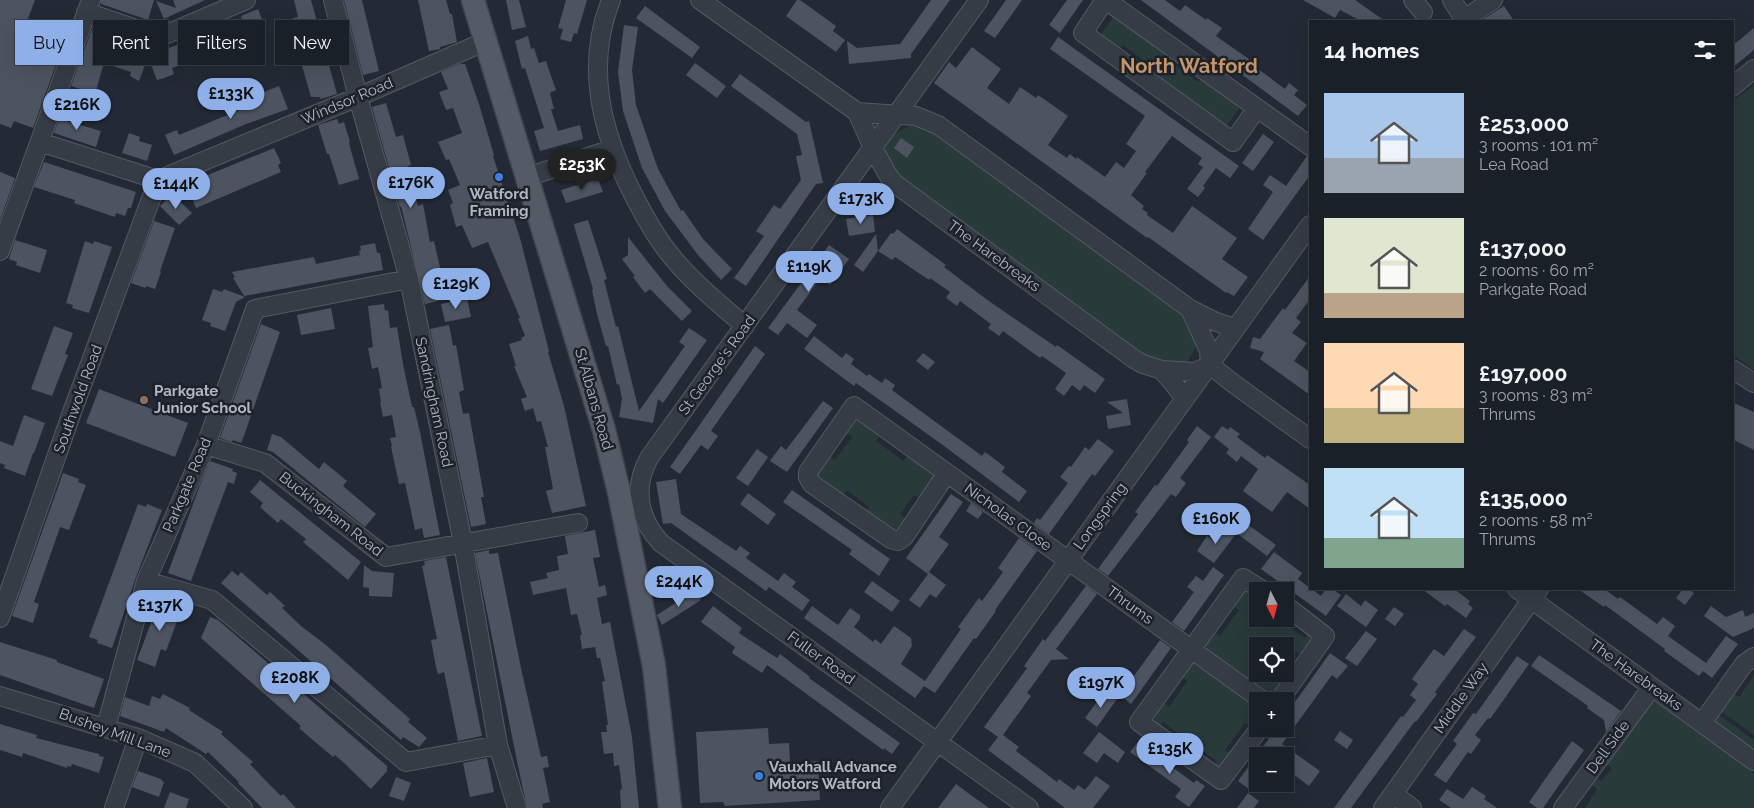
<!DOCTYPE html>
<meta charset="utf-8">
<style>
:root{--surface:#1a2028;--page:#272d34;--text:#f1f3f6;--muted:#9fa3a8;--line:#383e45;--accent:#8fafe9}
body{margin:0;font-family:Raleway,sans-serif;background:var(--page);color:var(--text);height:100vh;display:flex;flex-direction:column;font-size:19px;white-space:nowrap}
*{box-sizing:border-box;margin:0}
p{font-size:16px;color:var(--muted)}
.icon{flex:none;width:28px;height:28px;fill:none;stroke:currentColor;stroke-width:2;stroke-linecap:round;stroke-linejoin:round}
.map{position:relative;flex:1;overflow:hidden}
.drawer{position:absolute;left:1309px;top:20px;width:425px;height:570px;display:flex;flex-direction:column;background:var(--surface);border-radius:0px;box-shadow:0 5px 20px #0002,0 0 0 1px var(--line)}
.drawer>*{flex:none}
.banner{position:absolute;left:15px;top:20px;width:475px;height:45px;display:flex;gap:10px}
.needle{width:32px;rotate:174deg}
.tools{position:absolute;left:1249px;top:582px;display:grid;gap:10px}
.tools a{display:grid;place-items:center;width:45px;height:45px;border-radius:0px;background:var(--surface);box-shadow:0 5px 20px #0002,0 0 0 1px var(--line);font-size:25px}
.price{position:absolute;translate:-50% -42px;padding:0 11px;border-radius:18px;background:var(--accent);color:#111;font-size:16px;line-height:32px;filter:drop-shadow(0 1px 2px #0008)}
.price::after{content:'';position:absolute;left:50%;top:30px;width:15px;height:11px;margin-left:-8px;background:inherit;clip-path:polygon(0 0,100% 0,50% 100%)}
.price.current{background:#222;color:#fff}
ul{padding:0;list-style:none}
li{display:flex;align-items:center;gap:15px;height:125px;padding:0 15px}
li span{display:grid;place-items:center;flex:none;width:140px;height:100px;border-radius:0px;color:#555}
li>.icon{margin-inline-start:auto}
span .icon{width:60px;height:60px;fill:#fffc;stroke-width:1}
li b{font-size:21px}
h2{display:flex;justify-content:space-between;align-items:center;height:60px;padding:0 15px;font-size:21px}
.pill{padding:0 18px;border-radius:0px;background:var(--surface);box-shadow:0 5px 20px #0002,0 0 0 1px var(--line);font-size:18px;line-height:45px}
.pill.current{background:var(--accent);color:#111}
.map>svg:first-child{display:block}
</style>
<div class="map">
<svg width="1754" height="808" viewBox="0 0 1754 808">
<rect width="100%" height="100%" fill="#232a35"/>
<path fill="#293a3a" d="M1116,13L1176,54L1171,62L1198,82L1204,74L1242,105L1224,129L1144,74L1150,65L1123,45L1116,53L1099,37Z
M1754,85V370L1733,355L1732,102Z
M913,125H920L931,129L1185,314L1198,343L1186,365L1170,364L1146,358L897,180C893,172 886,162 885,154C882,138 900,129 913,125Z
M854,417H859L881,433L876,441L903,461L909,454L937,475L922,500L914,495L900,514L907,520L897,534L864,515L869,507L847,490L840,498L815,479L814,472L827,455L835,460L852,437L844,431Z
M1248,589L1257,593L1252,601L1257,605L1258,619H1285V611L1294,617L1288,626L1305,638L1311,630L1315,642L1305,657L1296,651L1285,668V646H1258V674H1281L1278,678L1287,684L1270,700L1203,650L1212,631L1220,636L1239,610L1231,604L1241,591Z
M1191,660L1257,703V725L1254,729L1245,723L1225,750L1234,756L1227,768L1211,770L1217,761L1193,744L1187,752L1174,743L1180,735L1163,722L1156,731L1154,712L1161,701L1169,707L1187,681L1180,675Z
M1754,676V735L1718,709L1730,692L1739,697Z
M1649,701L1657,702L1754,773V808H1585L1597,789L1589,783L1594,776L1602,781L1612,768L1604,763Z
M1715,712L1754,740V751L1715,722L1713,720Z"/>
<path fill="#4c5461" d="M0,0H35L20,40L46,50L49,40L63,45L33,128L14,121L11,128L0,124Z
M101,0H154L148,20L101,4Z
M173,0H205L164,19L156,1L176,8Z
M294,0H311L337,94L321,99L320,97H311L293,34L295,33L291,19L298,17Z
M344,0H362L379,71L363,75Z
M418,0H446L450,14H452L457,42L440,47V49L429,51Z
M506,0H519L526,27L512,30Z
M566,0H587L577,34L574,33L571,42L560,39L563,29L558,28Z
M797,0H800L836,26L833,31L845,40L836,52L786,16Z
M931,0H950L911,54V58L849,64L847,41L857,48L900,44Z
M1006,0H1022L995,38L984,31Z
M1067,0H1083L1060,33L1049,25Z
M1141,0H1165L1180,11L1185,5L1206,20L1207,18L1222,28L1216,36L1256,64L1254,66L1285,89L1289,83L1298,90L1294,95L1307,105L1298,116Z
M1303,0H1355L1385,21H1361L1340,10L1335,18Z
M645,6L700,47L692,58L636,18Z
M1504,6L1514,21H1480Z
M258,9L264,25L261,26L264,33L243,41V43L195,63L193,60L172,68L174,74L164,78L157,80L148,57L139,81L130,76L131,72L104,63L95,94L71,86L92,29L115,36L114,40L154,54L242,19L241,16Z
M624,25L638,27L632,70L636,105L658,169L681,211L683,210L703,239L732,269L721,280L698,255L665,211L642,168L623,111L618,72Z
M1754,28V50L1732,68V46Z
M528,36L531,49L534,48L539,63L546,61L551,76L556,90L550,93L554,109H551L558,131L580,125L583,139L540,151L534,131L544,128L525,68L522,69L515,41Z
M1058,37L1239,166L1230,178L1216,168L1203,186L1205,188L1198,197L1187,189L1203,167L1198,164L1202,158L1172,136L1145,172L1147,173L1131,195L1144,206L1142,209L1148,213L1147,215L1173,233L1192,206L1237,238L1222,259L1248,277L1234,296L1227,292L1226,293L1148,237L1147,238L1136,230L934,83L949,62L956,68L972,47L1001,69L987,88L1009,104L1020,87L1036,98L1038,95L1068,116L1048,145L1067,158L1070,154L1076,159L1077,157L1105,177L1116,162L1124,168L1136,151L1126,144L1145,116L1050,49Z
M695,63L726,86L717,98L686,75Z
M460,64H465L479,104L494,155L493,156L520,238L549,351L548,352L564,406L586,506L552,513L546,491L553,489L545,447H548L541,421L537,422L533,408L525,411L521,399L527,397L514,366H516L509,344L522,340L521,338L525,336L518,318H520L488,242L472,248L462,225L456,227L450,205L453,203L448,190L460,185L449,159L446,160L438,142L462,133L453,108L446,110L439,92L448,89L441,72Z
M740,74L806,122L809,121L823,183L816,184L746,286L734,278L764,236L756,231L774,205L780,209L801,180L796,156L802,155L797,134L731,86Z
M279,86L288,109L246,124L174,155L165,135L177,130L179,135L242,109L239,102Z
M386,103L396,137L403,135L411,165L408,166L413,188L418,206L423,204L430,242L434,241L447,299L425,304L401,206L400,207L372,107Z
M62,111L69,113L66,121L101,131L96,147L54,133Z
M337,119L339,124L344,122L350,142H349L350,147L359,179L339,185L329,154H327L318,125Z
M129,133L140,137L139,141L152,145L147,161L122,153Z
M1263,134L1274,142L1253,171L1242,163Z
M901,138L914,147L907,158L894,148Z
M274,148L281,163L278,165L281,172L196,208L186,184Z
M1307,156H1310V175L1263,240L1248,229L1273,192L1263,185L1270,175L1286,186Z
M44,162L136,192L131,208H128L125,216L116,213L115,217L74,203L75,200L34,187Z
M0,172L15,178L0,220Z
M598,179L603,192L566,203L561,190Z
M172,194L192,213L179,225L160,206Z
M873,215L875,232L849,236L846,219Z
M588,220L607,279L604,280L616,327L618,326L639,411L685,346L679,342L689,328L707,340L663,403L658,399L653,423L619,417L622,399L619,384L617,385L608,346H606L597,314L592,290L593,289L575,229L574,224Z
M154,221L175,228L160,271L161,272L155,289L146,286L145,288L131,283Z
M897,229L946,265L944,267L986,299L1056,347L1057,345L1105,379L1095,393L1084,385L1080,391L1072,385L1064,396L1055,389L1066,373L1042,356L1040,358L1003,331L999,336L988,328L991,324L960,301L957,306L946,298L950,292L930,278L929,280L895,257L892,260L878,251L891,233L893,234Z
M876,234L878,251L863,272L854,265Z
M628,237L667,286L692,311L682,321L650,289L645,293L633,277L635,276L622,259L628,255Z
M15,240L47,250L40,273L16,265L17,262L9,259Z
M85,241L93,244L94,241L112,247L89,313L72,308L73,305L66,303Z
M375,243L377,253H380L383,270L244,296L233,278L235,277L232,272L314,257L316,264L360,255L359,251L361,250L360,246Z
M829,245L849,259L830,285L821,278L797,310L817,325L807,338L787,323L778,335L768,328Z
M1310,276V299L1296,318L1301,322L1292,333L1307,343L1294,361L1310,372V395L1260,359L1264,352L1250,348L1253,337L1260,339L1283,308L1285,310Z
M213,289L222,292L224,289L245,297L236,302L225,331L210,326L211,323L202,320Z
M467,298L471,317L445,322L441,304Z
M384,304L385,311L388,310L390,328L397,327L403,364L412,407H414L420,432L440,535L424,538L422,528L415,530L405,483L399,484L391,447L392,446L390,438L396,437L392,415L383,417L380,402H381L379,389L382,388L378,367L372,369L368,348L373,347L368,306Z
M331,308L335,329L301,335L297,315Z
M261,324L280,332L245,433L241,443L233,440L232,442L220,438Z
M449,325L453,346L456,345L464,390L459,392L461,404L463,414L469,413L484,497H481L486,524L471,527L430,329Z
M54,326L73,333L65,354L68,355L52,396L31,389Z
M814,336L842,358L846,353L854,359L851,364L867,376L869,374L882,383L885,378L895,385L892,390L982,456L985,452L1005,467L1002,472L1027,491L1019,502L940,443L856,383L854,386L804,349Z
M755,346L765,354L711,431L718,436L708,450L701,445L680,474L670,467Z
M923,353L935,362L928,370L916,361Z
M99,389L188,423L175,457L86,423Z
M1127,399L1131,425L1108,429L1106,416L1123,413L1107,402Z
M823,401L833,408L787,472L770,461L781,446L786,450Z
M1732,402L1754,412V450L1732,439Z
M24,415L45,423L34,453H33L25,476L4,468L5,465L0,463V441L13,446Z
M1197,426L1211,437L1180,478L1186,483L1176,497L1171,494L1108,576L1098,569L1138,514L1135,512L1155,485L1157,486L1189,442L1187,440Z
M1222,426L1228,430L1230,427L1240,434L1237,437L1265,458L1267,455L1310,485V509L1287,492L1272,512L1243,491L1258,469L1241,456L1237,462L1226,453L1229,449L1214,437Z
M272,434L281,437L319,469L324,462L347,481L343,486L376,514L365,527L273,452L267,450Z
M1098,439L1114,451L1095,476L1092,474L1049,534L1034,523L1037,518L1040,520L1068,483L1060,477L1069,466L1071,467L1085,447L1089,450Z
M757,449L768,457L748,486L736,478Z
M210,461L233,469L232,471L237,473L234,484L228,482L191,581L168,573L200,485Z
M63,473L79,479L78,482L86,485L69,530L60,527L59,530L34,602L39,604L33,623L12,616Z
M676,479L681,514L736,551L740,546L750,553L746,558L778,581L784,573L796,582L792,587L810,600L802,611L769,587L766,591L671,523L663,524L656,482Z
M260,480L361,562L348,580L303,542L306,539L281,519L278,523L260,507L263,503L250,492Z
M792,490L890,559L879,576L849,554L852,550L783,502Z
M748,493L776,514L768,525L740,504Z
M951,494L963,502L939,537L949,544L929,572L946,585L936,598L930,594L920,608L909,600L928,574L906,558Z
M971,503L983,512L978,519L966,511Z
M138,504L146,507L147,504L162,510L136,577L112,648L97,643L98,640L89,637Z
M1247,524L1276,545L1267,556L1239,535Z
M1223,527L1235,535L1214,563L1197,551L1207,536L1213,541Z
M595,530L600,557L593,558L599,587L605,585L607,595L597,598L602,624L610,622L632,737L639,808H621L620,790L622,789L619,765L614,766L613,753L604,754L601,732H607L606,725H608L602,682L605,681L600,658H597L595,647L582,649L580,635H582L577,614L571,615L566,588L533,595L530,582L548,578L546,573L559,570L557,556L568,554L565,536Z
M1019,538L1037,551L995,610L996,611L976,639L974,638L935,693L924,686L915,698L804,618L812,606L838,625L850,608L860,615V619L854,627L873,642L875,639L881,644L894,626L911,638L912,646L901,664L925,681L961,629L958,627L979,598L982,601L1003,572L998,568Z
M489,550V554L498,553L521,668L541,757L547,756L549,767L543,768L550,802L542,804L543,808H527L517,761L475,553Z
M1274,552L1302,573L1298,579L1321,596L1326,589H1332L1341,595L1326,616L1261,569Z
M446,557L482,736L458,741L444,672L438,674L436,667L431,640L437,639L422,566L425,565L424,561Z
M364,565L372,571L394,573L392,597L369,596V588L363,587Z
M1213,567L1224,575L1184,631L1172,622L1194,592L1187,587L1196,576L1203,581Z
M232,571L238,576L241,572L267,595L270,592L285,606L282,608L301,626L326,645L410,719L408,722L427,738L419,747L403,737L401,740L221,583Z
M872,581L900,601L892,612L864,592Z
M1086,586L1097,594L1056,649L1069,659L1051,660L1027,693L1031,696L1003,735L1019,747L1016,751L1057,782L1059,779L1074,790L1078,785L1085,790L1096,776L1110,786L1093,808H1065L988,750L998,737L984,727L1027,668L1024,666L1043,639L1045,641Z
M1422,589H1454L1470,601L1468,604L1473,608L1466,618L1447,604L1445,606Z
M1578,589H1604L1618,599L1620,597L1657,624L1663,617L1675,626L1668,636L1706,663L1726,636L1738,644L1712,678L1703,671L1699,676L1664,651L1665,649L1605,605L1604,607Z
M1683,589H1688L1694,593L1685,605L1676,598Z
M694,591L701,600L662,625L657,615Z
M1346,594L1361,606L1365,600L1378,610L1366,627L1337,606Z
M160,599L183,605L166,651L161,649L155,667L137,660Z
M713,606L742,628L739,633L777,658L780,654L810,677L809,678L900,743L892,754L884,748L883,750L767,665L762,673L732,653L735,647L701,622Z
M1711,606L1726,617L1743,610L1745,617L1754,613V628L1733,637L1704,616Z
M1394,607L1404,614L1395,626L1385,619Z
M210,617L218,620L387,766V771L371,789L343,762L335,755L333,757L314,741L299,728L301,726L201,638Z
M1464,629L1476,637L1435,692L1437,694L1416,722L1415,721L1351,808H1334L1401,716L1403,717L1416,700L1410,695L1418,684L1412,679L1434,649L1444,656Z
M1366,631L1377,639L1357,666L1345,658Z
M1160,640L1171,648L1131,704L1120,695Z
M0,642L57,660V662L65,665L104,679L94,708L0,675Z
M1330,653L1348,666L1337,679L1332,675L1282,744L1320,771L1309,786L1285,768V756H1258V778L1249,789L1238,781L1276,729H1285V716Z
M1539,655L1621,711L1606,732L1604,720L1587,708L1588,706L1531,666Z
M1517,656L1529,664L1490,719L1488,718L1475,735L1481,740L1471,754L1468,752L1446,783L1434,775L1457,744L1453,741L1473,713L1476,714Z
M1105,691L1117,699L1097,727L1085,718Z
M163,694L190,708L189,710L223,732L221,734L253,762L250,764L265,780L281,796L283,794L296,808H262L238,783L239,782L208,752L206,754L166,728L164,732L120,716L125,697L149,706L152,696L160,699Z
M0,724L37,735L36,738L99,754V756L104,757L99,773L72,764L71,767L67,766V768L23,753L22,757L0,750Z
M768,728L769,744L789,743L790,763L818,761L820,800L725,806L723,802L700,803L696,732Z
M1340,731L1353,740L1347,749L1334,740Z
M1099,732L1125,752L1118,763L1104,753L1097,763L1083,753Z
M1572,741L1584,750L1543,808H1537L1529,802Z
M1138,742L1194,783L1196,780L1205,786L1189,807L1175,797L1181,789L1130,752Z
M487,758L494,792L470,797L463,763Z
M138,771L161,779V780L164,782L159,797L132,787Z
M396,777L411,783L404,801L389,796Z
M956,784L968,793L989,808H938Z
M1472,787L1486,796L1484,799L1497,808H1451L1439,800L1447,789L1463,799Z
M170,792L189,799L186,808H164Z
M1248,793L1259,801L1254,808H1237Z"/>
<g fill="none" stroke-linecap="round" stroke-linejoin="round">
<defs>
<path id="minor" d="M333,0L358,97L409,279L463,543L498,745L517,808
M611,0C585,65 601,130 631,190C642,212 653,233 668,252C690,280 718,303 745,326
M700,0L857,112L873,148L888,175L894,183L1134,359L1143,364L1162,370L1195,372L1210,365
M979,0L649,458C633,487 638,519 661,543L1029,808
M1105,0L1083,33L1233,142L1257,108
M1106,0L1310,146
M1413,0L1423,12
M1452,0L1465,21
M86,12L160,37L246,0
M1464,19L1493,0
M1732,87L1754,69
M857,112L916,116L938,125L1190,309L1209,351L1210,365L1234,384L1310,439
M40,142L158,180L358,97L484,42
M527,177L612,149
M0,251L91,0
M1190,309L1216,322L1235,328
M1732,369L1754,383
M1162,370L1185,398
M206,445L265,463L386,557L578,523
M947,473L904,537L898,541L891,539L812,484L808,477V472L854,406L1263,701
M146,581L212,600L406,762L498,745
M1517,589L1754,761
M0,618L72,412L158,180
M0,696L138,738L195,763L243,808
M1279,701L1325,636L1285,605
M1702,723L1744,664L1754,657
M106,727L146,581L206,445L255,309L409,279
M1259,729L1221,780L1139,722L1243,578L1264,591
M1393,794L1412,808
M114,808L138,738
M890,808L1310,225
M1383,808L1539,589
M1563,808L1652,687"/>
<path id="major" d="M473,0L604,430L619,492L654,666L670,808"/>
</defs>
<use href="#minor" stroke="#545a64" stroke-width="20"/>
<use href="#major" stroke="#40454f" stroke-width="25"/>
<use href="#minor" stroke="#363c46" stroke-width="18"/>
<use href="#major" stroke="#545b66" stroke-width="22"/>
</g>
<g fill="#3f7fe0" stroke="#1c212a" stroke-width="2">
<circle cx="499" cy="177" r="5"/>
<circle cx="759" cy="776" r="5"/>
</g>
<circle fill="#8d6e63" stroke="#1c212a" stroke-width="2" cx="144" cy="400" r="5"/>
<g text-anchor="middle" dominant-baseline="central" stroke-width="5" stroke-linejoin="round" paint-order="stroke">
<g font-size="15" fill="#b1b7c2" stroke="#1c212a">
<text transform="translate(347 101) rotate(-23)">Windsor Road</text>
<text transform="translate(994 256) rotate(36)">The Harebreaks</text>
<text transform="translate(717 365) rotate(-54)">St George's Road</text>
<text transform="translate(78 399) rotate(-70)">Southwold Road</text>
<text transform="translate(594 399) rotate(74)">St Albans Road</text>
<text transform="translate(434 402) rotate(78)">Sandringham Road</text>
<text transform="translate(187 485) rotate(-67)">Parkgate Road</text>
<text transform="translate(331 514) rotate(38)">Buckingham Road</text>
<text transform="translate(1100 516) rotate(-54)">Longspring</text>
<text transform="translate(1008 517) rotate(36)">Nicholas Close</text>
<text transform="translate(1130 605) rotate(36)">Thrums</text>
<text transform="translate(821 658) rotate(36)">Fuller Road</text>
<text transform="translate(1636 675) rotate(36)">The Harebreaks</text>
<text transform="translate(1461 698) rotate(-55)">Middle Way</text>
<text transform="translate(115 733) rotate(20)">Bushey Mill Lane</text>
<text transform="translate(1608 747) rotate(-54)">Dell Side</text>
</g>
<g font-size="15" font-weight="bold" fill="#b1b7c2" stroke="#1c212a" text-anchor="start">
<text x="499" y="194" text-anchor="middle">Watford<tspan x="499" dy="17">Framing</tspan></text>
<text x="154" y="391">Parkgate<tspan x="154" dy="17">Junior School</tspan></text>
<text x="769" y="767">Vauxhall Advance<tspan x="769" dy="17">Motors Watford</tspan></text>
</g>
<g font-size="20" font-weight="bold" fill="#c5946a" stroke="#1c212a">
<text x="1189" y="66">North Watford</text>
</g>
</g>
</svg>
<div class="tools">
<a><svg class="needle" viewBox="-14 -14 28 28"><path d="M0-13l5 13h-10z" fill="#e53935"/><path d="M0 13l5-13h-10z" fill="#9fa3a8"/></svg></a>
<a><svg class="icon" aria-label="locate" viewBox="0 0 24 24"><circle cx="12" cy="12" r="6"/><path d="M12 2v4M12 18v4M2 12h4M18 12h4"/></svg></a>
<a>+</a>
<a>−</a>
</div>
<b class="price" style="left:231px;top:120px">£133K</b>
<b class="price" style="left:77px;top:131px">£216K</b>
<b class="price current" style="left:582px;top:191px">£253K</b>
<b class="price" style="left:411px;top:209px">£176K</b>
<b class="price" style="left:176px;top:210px">£144K</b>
<b class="price" style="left:861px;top:225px">£173K</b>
<b class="price" style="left:809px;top:293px">£119K</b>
<b class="price" style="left:456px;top:310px">£129K</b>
<b class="price" style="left:1216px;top:545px">£160K</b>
<b class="price" style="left:679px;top:608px">£244K</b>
<b class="price" style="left:160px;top:632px">£137K</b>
<b class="price" style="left:295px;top:704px">£208K</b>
<b class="price" style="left:1101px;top:709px">£197K</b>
<b class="price" style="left:1170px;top:775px">£135K</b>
<div class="banner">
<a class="pill current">Buy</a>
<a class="pill">Rent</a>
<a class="pill">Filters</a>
<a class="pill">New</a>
</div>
<section class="drawer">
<h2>14 homes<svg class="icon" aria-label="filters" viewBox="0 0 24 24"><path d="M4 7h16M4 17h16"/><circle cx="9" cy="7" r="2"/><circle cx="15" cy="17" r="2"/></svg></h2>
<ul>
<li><span style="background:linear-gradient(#a9c7e8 65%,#9aa5b1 0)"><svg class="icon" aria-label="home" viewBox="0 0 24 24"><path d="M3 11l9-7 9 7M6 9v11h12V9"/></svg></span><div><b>£253,000</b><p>3 rooms · 101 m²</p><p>Lea Road</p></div></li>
<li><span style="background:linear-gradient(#dfe7d0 75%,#b9a48a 0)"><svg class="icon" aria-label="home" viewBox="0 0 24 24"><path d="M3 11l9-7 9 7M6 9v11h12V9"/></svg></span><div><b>£137,000</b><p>2 rooms · 60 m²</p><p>Parkgate Road</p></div></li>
<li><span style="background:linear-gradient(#ffd9b3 65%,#c2b280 0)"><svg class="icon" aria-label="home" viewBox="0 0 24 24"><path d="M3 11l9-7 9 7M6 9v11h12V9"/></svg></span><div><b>£197,000</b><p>3 rooms · 83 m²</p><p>Thrums</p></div></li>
<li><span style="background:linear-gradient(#bfe0f5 70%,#7fa58c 0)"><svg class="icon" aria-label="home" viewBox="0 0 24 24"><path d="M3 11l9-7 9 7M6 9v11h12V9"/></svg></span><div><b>£135,000</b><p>2 rooms · 58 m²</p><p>Thrums</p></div></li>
</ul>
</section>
</div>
